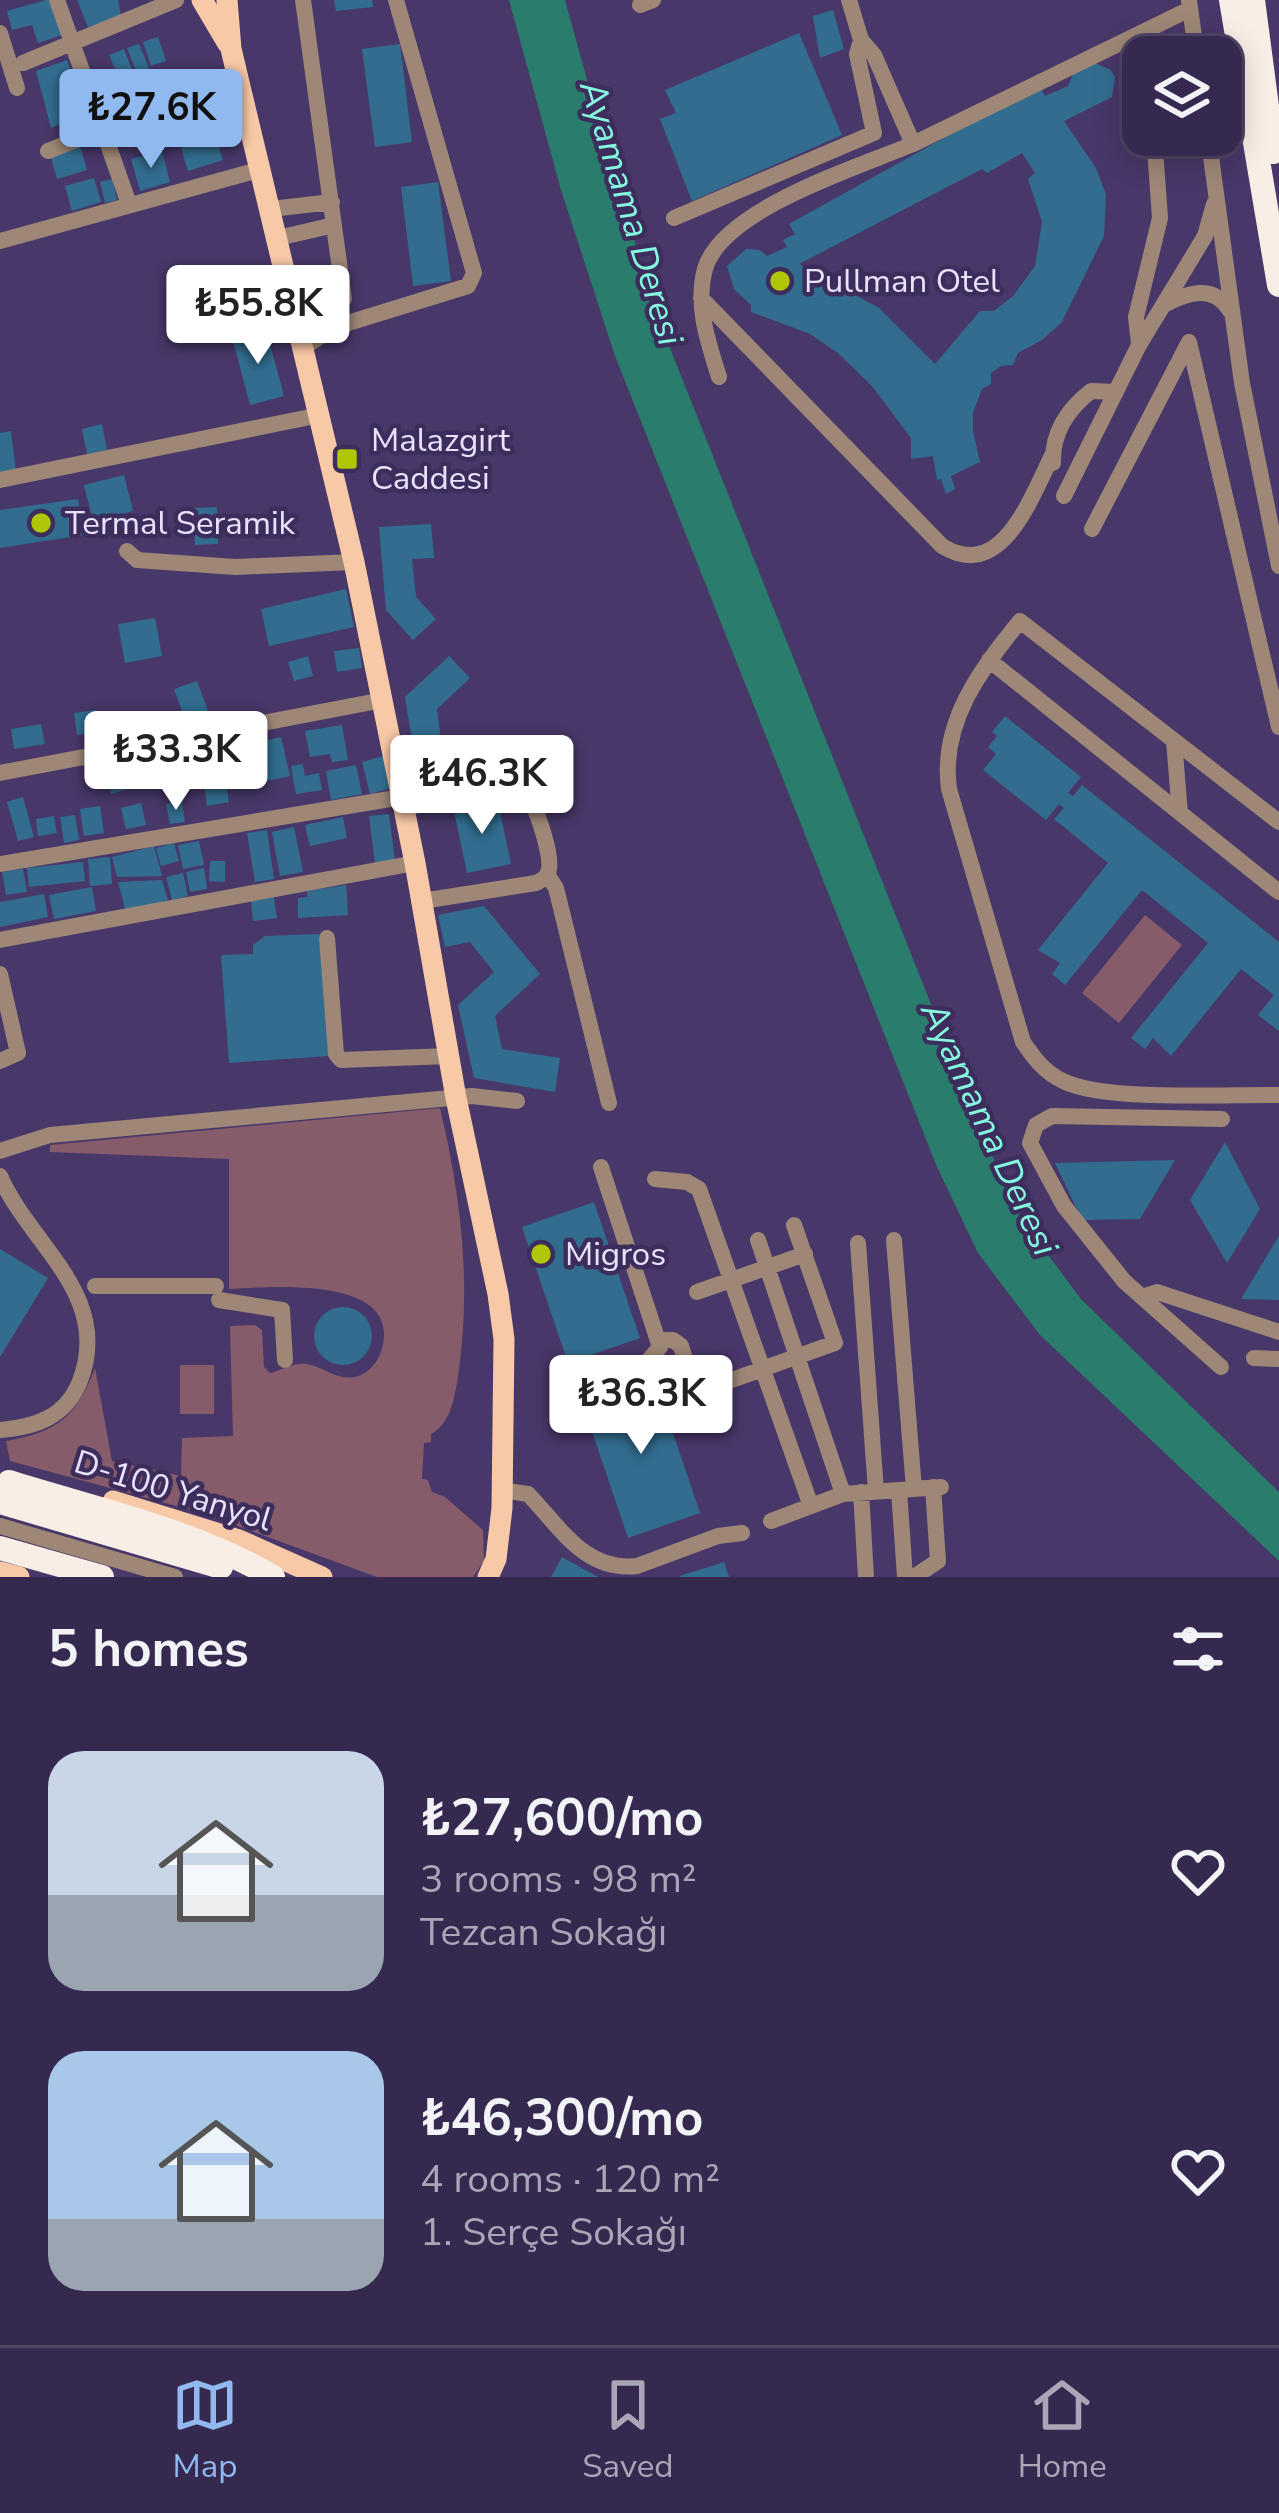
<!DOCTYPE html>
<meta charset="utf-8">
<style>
:root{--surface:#36294f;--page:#3d3156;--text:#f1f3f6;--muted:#aaa6b7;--line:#504566;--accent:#90b9f0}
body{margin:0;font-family:"Nunito Sans",sans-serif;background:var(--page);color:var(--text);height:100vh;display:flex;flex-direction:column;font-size:45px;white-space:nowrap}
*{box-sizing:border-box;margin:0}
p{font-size:39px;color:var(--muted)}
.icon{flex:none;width:66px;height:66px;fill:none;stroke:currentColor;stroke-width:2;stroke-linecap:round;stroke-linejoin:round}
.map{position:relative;height:1577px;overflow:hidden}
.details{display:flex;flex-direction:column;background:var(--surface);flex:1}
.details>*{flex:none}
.fabs{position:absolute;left:1122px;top:36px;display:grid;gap:24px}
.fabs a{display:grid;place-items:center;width:120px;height:120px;border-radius:24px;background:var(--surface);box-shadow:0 6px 30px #0003,0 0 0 3px var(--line);font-size:60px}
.price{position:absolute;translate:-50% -102px;padding:0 27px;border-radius:12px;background:#fff;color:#222;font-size:39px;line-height:78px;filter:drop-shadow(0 3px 6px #0008)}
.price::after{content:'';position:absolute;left:50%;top:72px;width:36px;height:27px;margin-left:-18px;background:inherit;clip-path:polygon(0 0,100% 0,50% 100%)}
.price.current{background:var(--accent);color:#111}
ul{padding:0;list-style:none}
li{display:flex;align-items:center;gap:36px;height:300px;padding:0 48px}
li span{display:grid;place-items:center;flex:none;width:336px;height:240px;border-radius:36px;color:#555}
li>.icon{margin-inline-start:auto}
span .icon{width:144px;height:144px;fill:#fffc;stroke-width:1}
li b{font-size:51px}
h2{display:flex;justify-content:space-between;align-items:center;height:144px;padding:0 48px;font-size:51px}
.dock{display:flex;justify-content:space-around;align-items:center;height:168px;border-top:3px solid var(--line);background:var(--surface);font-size:33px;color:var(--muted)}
.dock a{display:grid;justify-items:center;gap:6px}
.dock .current{color:var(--accent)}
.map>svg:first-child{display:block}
</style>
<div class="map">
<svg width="1279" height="1577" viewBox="0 0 1279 1577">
<rect width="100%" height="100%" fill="#483769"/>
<path fill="#865b6a" d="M1145,915L1182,945L1119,1023L1082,993Z
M440,1108C461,1197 471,1280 459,1370C455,1394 452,1423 431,1434V1442L424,1443L422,1479L428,1480L432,1492L445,1497L483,1530L484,1561L473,1577H377L199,1512L10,1461L6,1441C58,1432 76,1417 95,1368L112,1461L181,1476L182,1438L233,1436L230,1326L255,1325L262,1330L264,1367L270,1373C281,1370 296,1362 307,1364C326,1367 339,1384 361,1375C376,1368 383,1352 384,1337C388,1276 267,1287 229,1289V1159L50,1152V1145Z
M180,1365H214V1414H180Z"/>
<path fill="#2a7c6c" d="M509,0H565L613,174L666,338L987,1145L1025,1224L1081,1299L1279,1492V1561L1040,1335L978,1253L937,1167L615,356L561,190Z"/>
<path fill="#326d90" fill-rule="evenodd" d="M46,0H53L65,34L38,43L32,25L12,30L7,11Z
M77,0H118L121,17L88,27Z
M334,0H372L373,7L336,11Z
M833,10L844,49L820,58L813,16Z
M799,33L842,135L692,201L660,119L676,113L665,90Z
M158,37L166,61L151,66L143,42Z
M139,44L149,68L137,73L127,48Z
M400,44L412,142L375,147L362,49Z
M124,49L134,75L120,81L109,55Z
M67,60L88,114L51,128L36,71Z
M1095,63L1111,70L1115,77L1112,97L1064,121L1096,168L1106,195L1104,236L1062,322L1042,340L1018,353L1013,365L1001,366L991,373V384L982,389L973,413V431L980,462L951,476L955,489L946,494L941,479L937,480L933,456L911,459V438L872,386L838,353L810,334L751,312V305L734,289L727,266L746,249L760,250L767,256L787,247L783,240L795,234L789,224L1039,85L1045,96L1068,86L1074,72ZM1022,153L1035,173L1028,179L1042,222L1035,266L1013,296L994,311H980L935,364L879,308L799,264L982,169L987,173Z
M171,70L181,96L164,103L153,75Z
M139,84L149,107L133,114L123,90Z
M195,103L205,128L193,132L183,108Z
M181,106L192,138L161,148L150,116Z
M216,137L223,160L188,171L181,148Z
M80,146L87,170L57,179L50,155Z
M162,151L170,182L140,191L131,159Z
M94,178L101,202L72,211L65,186Z
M112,179L117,200L105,203L100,182Z
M438,182L451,281L413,286L401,187Z
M266,329L284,396L250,405L232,337Z
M102,424L107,450L87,454L82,429Z
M11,431L16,472L0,474V433Z
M124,475L133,511L93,521L84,485Z
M78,499L83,535L0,548V510Z
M217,507L218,544L195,545L193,508Z
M431,524L434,558L412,559L416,597L436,619L413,640L386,610L379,527Z
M346,589L354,627L269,646L261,609Z
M155,618L162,656L125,663L118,624Z
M359,648L362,668L337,672L334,651Z
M308,656L313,676L294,681L288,662Z
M449,656L470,678L437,709L441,741L483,739L484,769L417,772L405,697Z
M197,681L208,711L185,719L174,689Z
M96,710L99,732L77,735L74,713Z
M1005,716L1081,777L1068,793L1073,796L1082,785L1279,942V1031L1258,1015L1274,995L1241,969L1171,1056L1153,1038L1145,1049L1131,1038L1208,943L1142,890L1065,985L1052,974L1060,963L1038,950L1108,863L1054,819L1064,808L1059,804L1046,820L983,770L996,754L988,747L997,736L992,732Z
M41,724L45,744L14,749L11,729Z
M342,725L348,760L332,762L330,754L310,757L305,731Z
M281,737L290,776L254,784L245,745Z
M175,748L186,765L164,772L159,753Z
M152,753L160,781L143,785L136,757Z
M130,754L138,786L111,794L102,761Z
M384,756L392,788L370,794L362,762Z
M303,764L305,776L319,773L322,790L296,794L291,766Z
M356,765L362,794L331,800L326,771Z
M226,783L229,802L207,806L204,786Z
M23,797L34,837L18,841L7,802Z
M182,801L185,822L170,824L166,804Z
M498,802L511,864L467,873L454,811Z
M141,803L146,825L126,829L121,808Z
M100,806L104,833L84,836L80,809Z
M389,814L395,861L375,864L369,816Z
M75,815L79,840L64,843L60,817Z
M54,816L57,833L38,836L36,819Z
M343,817L347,838L310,846L305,825Z
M294,827L303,872L280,876L272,832Z
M267,830L274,879L255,882L247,833Z
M199,841L204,865L183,869L178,845Z
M174,843L179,861L161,866L156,848Z
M154,846L162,876L117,877L112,857Z
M110,857L112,884L90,886L88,859Z
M210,861H225V882L209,881Z
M83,862L85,881L29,887L27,868Z
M204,868L207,889L190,892L186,872Z
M23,869L27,892L6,895L2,872Z
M183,873L188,896L172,900L166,877Z
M162,880L168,900L126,912L118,882Z
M346,885L348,915L298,918V898L307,897V891Z
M92,887L96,911L54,919L49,895Z
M44,894L48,917L0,927V902Z
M274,897L277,918L253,921L251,901Z
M484,906L540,974L495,1016L502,1049L560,1058L555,1092L474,1078L458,1005L494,972L470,942L445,947L438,915Z
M319,934L329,1056L229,1063L221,955L253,954V945L265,936Z
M1225,1142L1260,1209L1227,1263L1190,1200Z
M1175,1160L1140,1219L1082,1220L1055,1163Z
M594,1202L640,1338L568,1363L522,1227Z
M1279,1236V1300L1241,1299Z
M0,1249L48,1278L0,1357Z
M314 1336a29 29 0 1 1 58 0a29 29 0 1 1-58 0Z
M654,1377L700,1513L628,1538L582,1402Z
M562,1557L598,1577H551Z
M724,1562L729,1577H680V1576Z"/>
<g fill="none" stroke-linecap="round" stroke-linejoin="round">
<path stroke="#9e8776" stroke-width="16" d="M57,0L129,204
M303,0L344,299
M1189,1L1197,57
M640,5L653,0
M0,33L17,88
M23,63L176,0
M1208,135L1242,383L1279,566
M913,144L1190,9
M48,151L238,76
M271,209L332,202
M674,218L874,133L857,54L861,40L849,0
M278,238L334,225
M0,241L262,169
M701,298L942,546C1002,583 1031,497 1052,456
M1164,305C1188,292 1214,284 1230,311
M1189,342L1279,727
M1139,344L1136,317L1160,218L1154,135
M304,347L335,327L468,286L474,273L396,0
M719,377C708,342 695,305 705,269C722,209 859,167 913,144L874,55L861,40
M1053,463C1052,433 1068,409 1091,391L1116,392
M0,480L320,415
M1064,496L1139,345L1205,236L1214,204
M1092,529L1189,342
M127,551L137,560L235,567L354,562
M989,660L1279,892
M1174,741L1180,813
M0,773L383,700
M404,808L521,786C533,794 552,853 549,869C548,878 543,879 536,883L422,901
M1279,822L1020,621C980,670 940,723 949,789L1023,1042C1034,1058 1044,1072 1063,1081C1105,1102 1227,1094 1279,1095
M0,864L402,797
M547,874L556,888L609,1103
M327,938L336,1054L341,1060L449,1056
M0,940L415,863
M0,974L18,1053L0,1061
M0,1151L50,1135L472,1096L517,1101
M0,1176C29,1244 113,1295 80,1381C66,1417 36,1427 0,1430
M655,1179L687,1182L699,1189L811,1506
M758,1240L843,1494
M894,1240L914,1489
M858,1243L876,1491
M95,1286H216
M697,1292L805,1254
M1142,1297L1157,1292L1279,1332
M219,1300L282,1310L285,1360
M661,1340H673L681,1346L693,1384
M1254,1358L1279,1359
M1221,1367L1124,1281L1064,1206L1030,1143L1036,1125L1052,1116L1222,1119
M726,1382L835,1343L794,1225
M561,1389L648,1361L660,1347L601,1167
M501,1490L528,1494C560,1527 585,1572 637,1566L718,1536L742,1533
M899,1490L905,1577
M861,1492L866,1577
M771,1521L843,1494L941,1487
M0,1526L175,1577
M914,1577L938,1561L933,1487"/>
<path stroke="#f8c9a7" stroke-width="21" d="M202,0L228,44
M227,0L231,49L354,562L415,863L456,1098L498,1294L504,1339L502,1508L496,1559L488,1577
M113,1501L239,1540L322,1577
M0,1572L19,1577"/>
<path stroke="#f9eee6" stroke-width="24" d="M1231,0L1279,285
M1253,0L1273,152
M9,1482C98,1510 193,1530 273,1577
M0,1502L221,1567
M0,1548L102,1577"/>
</g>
<g fill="#afc506" stroke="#3d2d5d" stroke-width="4.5">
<circle cx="780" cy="281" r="12"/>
<rect x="335" y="447" width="24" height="24" rx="6"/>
<circle cx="41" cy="523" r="12"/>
<circle cx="541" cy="1254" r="12"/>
</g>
<g text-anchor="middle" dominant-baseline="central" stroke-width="9" stroke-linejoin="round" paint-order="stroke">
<g font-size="33" fill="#e9e2fb" stroke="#3d2d5d" text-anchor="start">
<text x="804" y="281">Pullman Otel</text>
<text x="371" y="440">Malazgirt<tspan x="371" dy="38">Caddesi</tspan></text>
<text x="65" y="523">Termal Seramik</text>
<text x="565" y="1254">Migros</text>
</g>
<g font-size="33" fill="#e9e2fb" stroke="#3d2d5d">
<text transform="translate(173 1491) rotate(17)">D-100 Yanyol</text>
</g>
<g font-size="36" font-style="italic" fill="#86fae0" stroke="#3d2d5d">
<text transform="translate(631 213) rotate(73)">Ayamama Deresi</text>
<text transform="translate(989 1129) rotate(65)">Ayamama Deresi</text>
</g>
</g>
</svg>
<div class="fabs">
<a><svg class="icon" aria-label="layers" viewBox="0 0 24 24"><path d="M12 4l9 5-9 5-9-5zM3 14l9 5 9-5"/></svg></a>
</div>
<b class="price current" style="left:151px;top:171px">₺27.6K</b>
<b class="price" style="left:258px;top:367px">₺55.8K</b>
<b class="price" style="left:176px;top:813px">₺33.3K</b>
<b class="price" style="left:482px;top:837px">₺46.3K</b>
<b class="price" style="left:641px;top:1457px">₺36.3K</b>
</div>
<section class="details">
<h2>5 homes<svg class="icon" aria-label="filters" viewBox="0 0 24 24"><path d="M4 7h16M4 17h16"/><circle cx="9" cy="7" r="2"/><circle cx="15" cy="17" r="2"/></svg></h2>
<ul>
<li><span style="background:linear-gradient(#c9d6e8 60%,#9aa5b1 0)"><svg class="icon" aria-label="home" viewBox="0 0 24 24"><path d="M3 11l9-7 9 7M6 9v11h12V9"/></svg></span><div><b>₺27,600/mo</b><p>3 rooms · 98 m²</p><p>Tezcan Sokağı</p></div><svg class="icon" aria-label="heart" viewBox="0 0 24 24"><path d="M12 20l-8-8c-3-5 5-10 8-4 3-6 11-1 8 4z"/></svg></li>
<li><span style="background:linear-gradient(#a9c7e8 70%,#9aa5b1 0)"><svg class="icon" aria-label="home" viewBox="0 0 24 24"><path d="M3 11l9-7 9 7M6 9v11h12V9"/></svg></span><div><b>₺46,300/mo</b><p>4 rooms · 120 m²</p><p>1. Serçe Sokağı</p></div><svg class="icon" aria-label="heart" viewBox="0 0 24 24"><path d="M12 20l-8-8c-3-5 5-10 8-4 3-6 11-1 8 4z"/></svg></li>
</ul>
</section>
<nav class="dock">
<a class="current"><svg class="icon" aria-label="map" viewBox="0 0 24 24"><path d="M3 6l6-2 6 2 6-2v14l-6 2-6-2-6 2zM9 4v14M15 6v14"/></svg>Map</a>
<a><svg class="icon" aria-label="saved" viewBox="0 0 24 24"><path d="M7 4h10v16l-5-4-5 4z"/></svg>Saved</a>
<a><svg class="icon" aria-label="home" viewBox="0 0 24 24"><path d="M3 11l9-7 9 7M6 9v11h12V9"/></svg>Home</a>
</nav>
